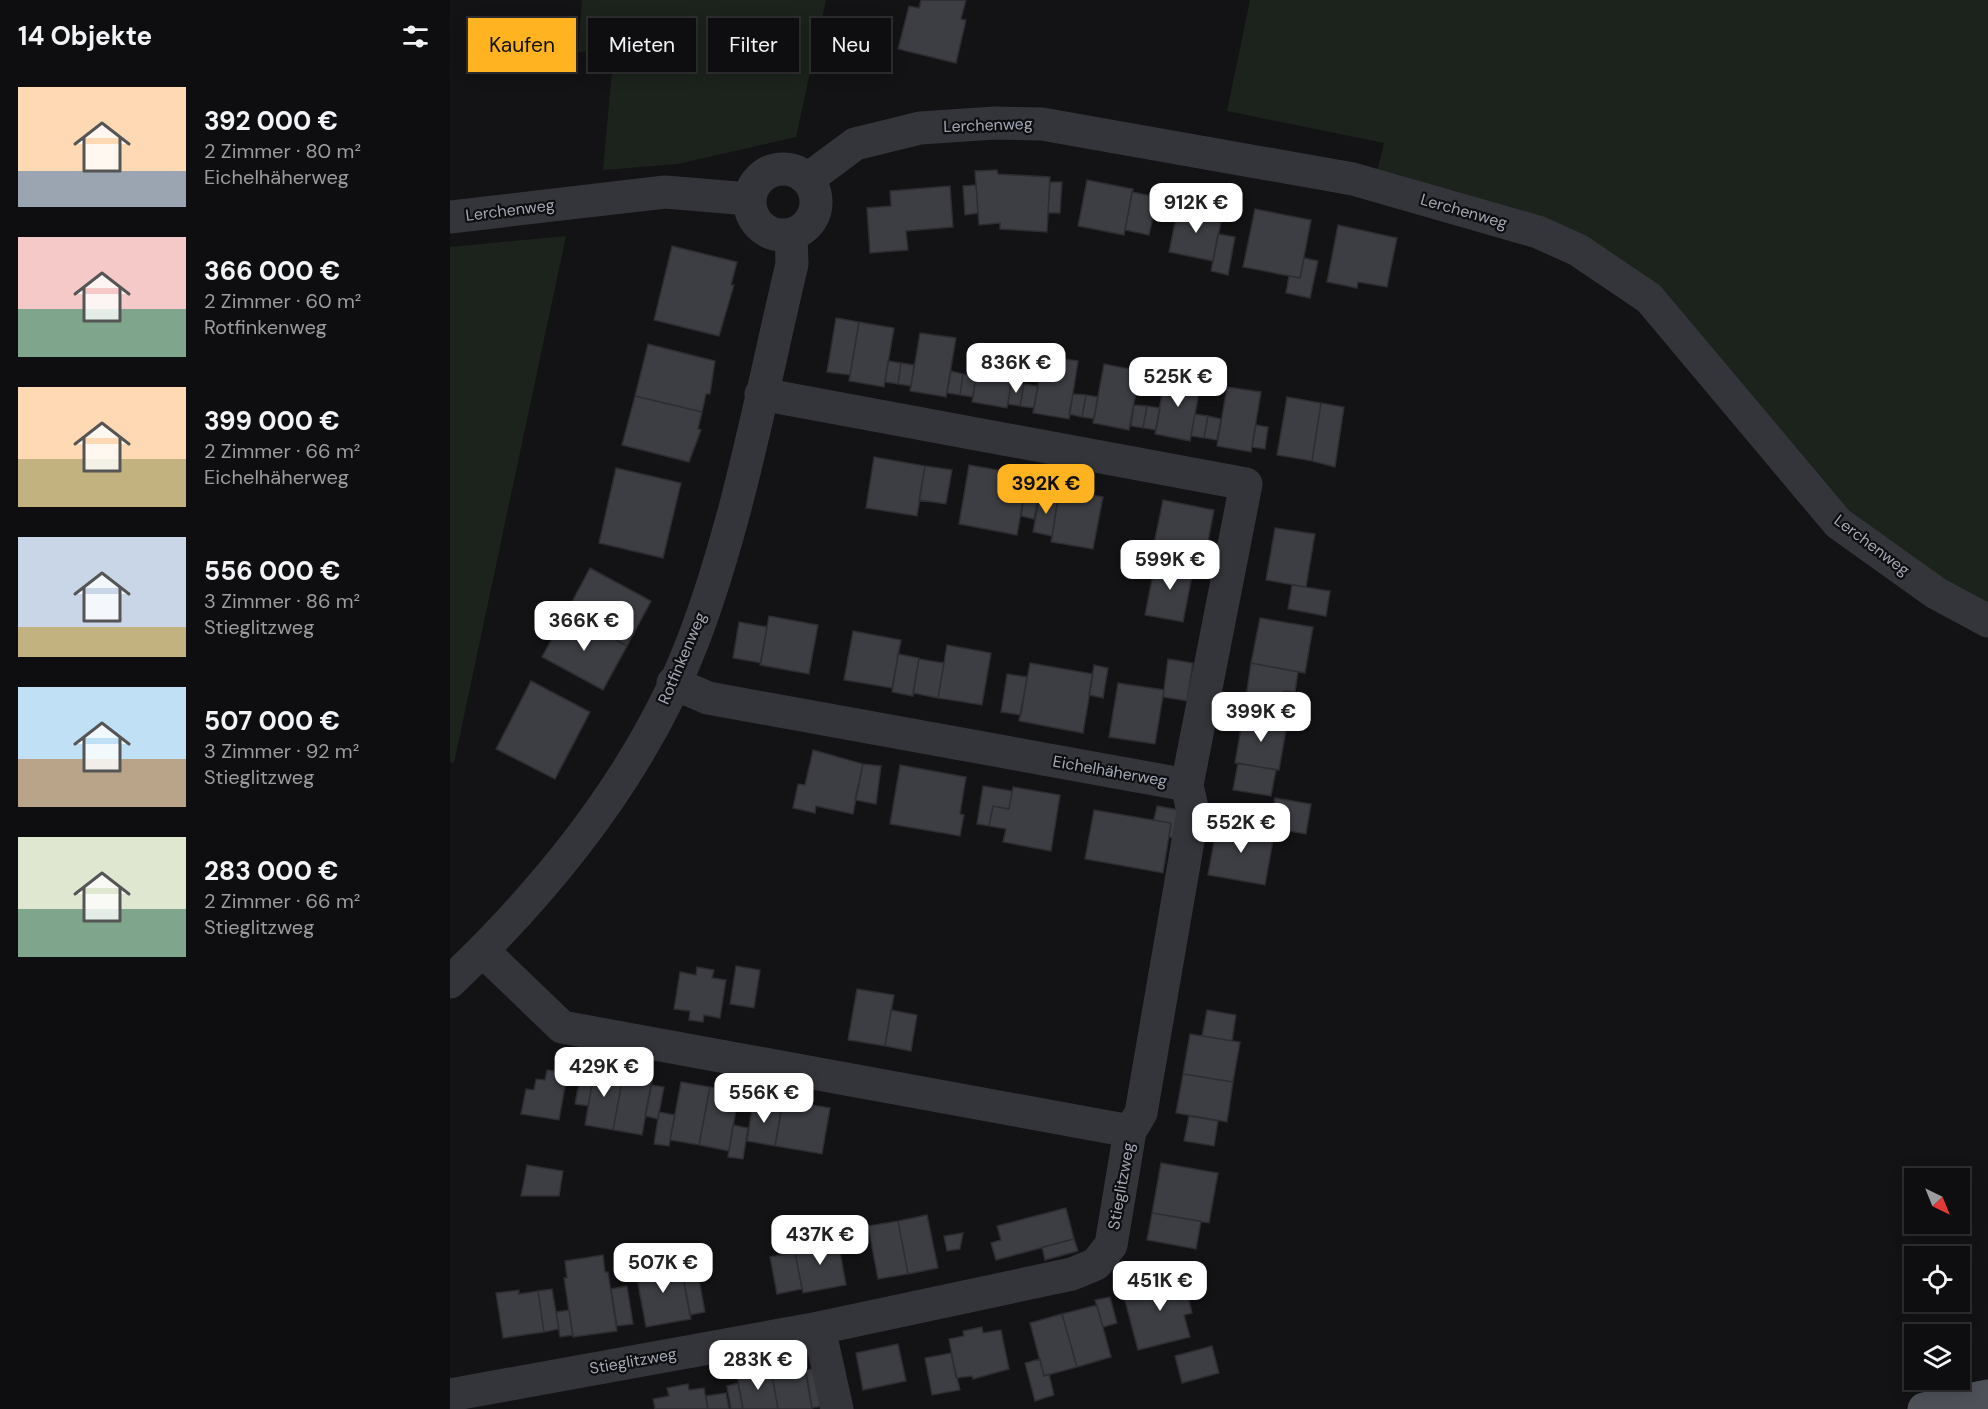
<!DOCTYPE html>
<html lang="de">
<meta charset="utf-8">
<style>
:root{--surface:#0e0e10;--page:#171719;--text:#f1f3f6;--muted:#9b9c9f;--line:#2e2e30;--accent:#ffb320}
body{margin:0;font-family:"DM Sans",sans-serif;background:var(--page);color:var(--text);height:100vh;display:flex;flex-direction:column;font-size:22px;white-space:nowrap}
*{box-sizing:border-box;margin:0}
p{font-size:20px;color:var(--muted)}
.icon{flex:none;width:33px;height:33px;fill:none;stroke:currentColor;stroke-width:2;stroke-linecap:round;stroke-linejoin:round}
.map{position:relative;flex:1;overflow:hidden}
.details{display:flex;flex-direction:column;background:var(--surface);width:450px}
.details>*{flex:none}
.banner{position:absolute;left:18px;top:18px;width:570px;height:54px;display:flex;gap:12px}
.needle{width:39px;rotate:137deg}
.controls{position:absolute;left:1454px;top:1168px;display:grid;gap:12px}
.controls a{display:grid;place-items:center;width:66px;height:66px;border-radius:0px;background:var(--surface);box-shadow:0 3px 15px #0003,0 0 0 2px var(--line);font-size:30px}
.price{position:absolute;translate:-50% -51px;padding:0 14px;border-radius:12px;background:#fff;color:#222;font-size:20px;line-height:39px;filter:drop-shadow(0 2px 3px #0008)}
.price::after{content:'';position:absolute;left:50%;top:36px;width:18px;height:14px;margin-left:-9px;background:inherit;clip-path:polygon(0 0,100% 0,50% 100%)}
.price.active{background:var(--accent);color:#111}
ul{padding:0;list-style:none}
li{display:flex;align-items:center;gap:18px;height:150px;padding:0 18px}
li span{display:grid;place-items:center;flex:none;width:168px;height:120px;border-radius:0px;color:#555}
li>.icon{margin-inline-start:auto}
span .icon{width:72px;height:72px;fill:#fffc;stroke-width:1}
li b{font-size:26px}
h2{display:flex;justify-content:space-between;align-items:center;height:72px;padding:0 18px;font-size:26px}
.chip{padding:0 21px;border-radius:0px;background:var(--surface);box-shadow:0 3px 15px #0003,0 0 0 2px var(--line);font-size:21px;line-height:54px}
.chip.active{background:var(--accent);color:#111}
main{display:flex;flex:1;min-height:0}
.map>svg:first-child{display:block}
</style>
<main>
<section class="details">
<h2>14 Objekte<svg class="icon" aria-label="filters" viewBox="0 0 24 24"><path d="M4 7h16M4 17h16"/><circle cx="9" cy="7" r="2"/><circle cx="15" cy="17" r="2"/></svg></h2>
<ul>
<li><span style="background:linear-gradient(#ffd9b3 70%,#9aa5b1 0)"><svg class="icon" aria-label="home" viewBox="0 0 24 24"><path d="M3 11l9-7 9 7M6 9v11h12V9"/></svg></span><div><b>392 000 €</b><p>2 Zimmer · 80 m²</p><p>Eichelhäherweg</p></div></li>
<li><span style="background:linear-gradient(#f6c9c9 60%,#7fa58c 0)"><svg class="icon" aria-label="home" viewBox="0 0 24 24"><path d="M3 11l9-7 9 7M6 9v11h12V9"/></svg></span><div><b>366 000 €</b><p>2 Zimmer · 60 m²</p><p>Rotfinkenweg</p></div></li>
<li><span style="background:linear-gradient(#ffd9b3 60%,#c2b280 0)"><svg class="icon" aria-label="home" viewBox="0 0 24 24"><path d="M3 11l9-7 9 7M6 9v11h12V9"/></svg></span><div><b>399 000 €</b><p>2 Zimmer · 66 m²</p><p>Eichelhäherweg</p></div></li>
<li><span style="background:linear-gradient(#c9d6e8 75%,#c2b280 0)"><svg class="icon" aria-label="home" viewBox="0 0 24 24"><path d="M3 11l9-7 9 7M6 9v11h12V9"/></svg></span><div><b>556 000 €</b><p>3 Zimmer · 86 m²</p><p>Stieglitzweg</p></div></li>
<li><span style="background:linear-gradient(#bfe0f5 60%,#b9a48a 0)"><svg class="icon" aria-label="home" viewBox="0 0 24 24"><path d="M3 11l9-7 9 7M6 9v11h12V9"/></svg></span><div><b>507 000 €</b><p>3 Zimmer · 92 m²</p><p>Stieglitzweg</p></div></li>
<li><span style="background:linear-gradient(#dfe7d0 60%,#7fa58c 0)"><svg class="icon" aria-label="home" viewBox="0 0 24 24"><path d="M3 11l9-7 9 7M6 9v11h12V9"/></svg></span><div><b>283 000 €</b><p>2 Zimmer · 66 m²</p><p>Stieglitzweg</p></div></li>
</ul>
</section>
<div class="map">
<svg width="1538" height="1409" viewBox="0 0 1538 1409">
<rect width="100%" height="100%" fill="#131315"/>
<path fill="#1b231c" d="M132,0H376L346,137L228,164L153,170L164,49L128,52Z
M800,0H1538V611L1391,519L1204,293L927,172L934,143L777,111Z
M116,236L4,763L0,762V247Z"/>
<path fill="#3c3e43" stroke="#2d2d31" stroke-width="1.5" d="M471,0H516L511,19L516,20L506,63L448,49L459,6L469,8Z
M547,170L548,174L600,177L597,232L550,229V223L529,225L525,171Z
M637,180L683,189L674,235L628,226Z
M600,182H612L610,213H598Z
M526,185L528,213L515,215L513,186Z
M500,186L503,227L456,231L458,250L420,253L417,208L441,206L440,191Z
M682,192L707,197L699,235L675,230Z
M728,208L772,217L763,261L719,252Z
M805,209L861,220L850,278L793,267Z
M888,225L947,238L937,287L908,282L907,288L877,282Z
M768,234L785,237L778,275L761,271Z
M222,246L287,262L281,285H284L269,336L204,320Z
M854,258L868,261L860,298L836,293L839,276L850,278Z
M386,318L409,322L400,375L377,372Z
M409,322L444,328L434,387L399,381Z
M470,333L506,338L496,397L460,391Z
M531,343L567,349L557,408L522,402Z
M198,344L265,361L260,394H256L252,412L185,396Z
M593,355L628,361L619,419L583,413Z
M438,361L451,363L448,384L435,382Z
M451,363L464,365L461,386L448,384Z
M654,364L690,371L679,430L643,423Z
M501,371L513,374L510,395L497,393Z
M513,374L526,376L523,397L510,395Z
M715,376L751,382L740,441L705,434Z
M561,382L574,384L570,406L558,404Z
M574,384L588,386L584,408L570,406Z
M777,387L811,392L801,452L767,446Z
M623,394L636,395L632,417L619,414Z
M636,395L648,397L644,419L632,417Z
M185,396L252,412L248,429L251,430L239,462L172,445Z
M837,397L871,403L862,461L827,455Z
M871,403L894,407L885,467L862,461Z
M684,405L697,406L693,428L681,426Z
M697,406L710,408L706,430L693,428Z
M745,414L758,416L754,438L741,436Z
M758,416L771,419L767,440L754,438Z
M806,425L818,427L815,449L802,447Z
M424,457L475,466L467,516L416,508Z
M519,465L565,473L564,478L577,480L567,535L509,524Z
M475,466L502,470L496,504L469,500Z
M166,468L231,483L213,558L149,543Z
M577,480L591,483L584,519L571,516Z
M610,489L653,497L643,549L601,542Z
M590,494L608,497L602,536L583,532Z
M713,500L764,510L753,568L701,558Z
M825,528L865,534L856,587L816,580Z
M706,559L744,566L733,622L695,615Z
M140,568L201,601L177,646L116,613Z
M842,585L880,591L876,616L838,609Z
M116,613L177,646L153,690L92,657Z
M319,616L368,625L359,674L310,665Z
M810,618L863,627L855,673L801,663Z
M289,622L317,627L311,663L283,658Z
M403,631L451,640L442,688L394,680Z
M497,645L541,653L532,705L488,698Z
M448,654L469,658L463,696L442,692Z
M469,659L494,663L488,698L463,693Z
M718,659L743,663L737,701L713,697Z
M580,663L643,674L633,733L569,721Z
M801,663L848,672L845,692L834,691L832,703L796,697Z
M644,665L658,668L653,698L639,695Z
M557,674L577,677L571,715L551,712Z
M81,681L140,712L105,779L46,749Z
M668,683L714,690L705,744L659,737Z
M793,716L837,724L829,770L785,763Z
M363,750L413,764L403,814L366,806L365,813L343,808L348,784L355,785Z
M788,763L826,770L821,796L783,790Z
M413,764L431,766L426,804L405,800Z
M450,765L516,777L510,814L514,815L510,836L440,824Z
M533,786L562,791L559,809L543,806L539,826L527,824Z
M563,787L610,795L601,851L553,842L556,829L539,826L543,806L559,809Z
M825,798L861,804L856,834L820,828Z
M707,806L735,811L730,839L719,837L721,823L704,820Z
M644,810L721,823L713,873L635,859Z
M786,824L807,828L806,832L824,835L815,885L758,875L767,825L785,828Z
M286,966L310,970L304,1008L280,1004Z
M247,967L264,970L262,978L276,980L270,1018L254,1015L253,1022L239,1020L240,1011L224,1009L230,972L246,975Z
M407,989L444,995L435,1046L398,1040Z
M441,1010L467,1015L461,1051L435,1046Z
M757,1010L786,1015L782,1041L752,1036Z
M740,1034L790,1042L783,1082L733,1074Z
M145,1066L174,1071L163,1130L135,1125Z
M105,1068L118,1070L109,1120L71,1114L76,1089L84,1090L86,1079L95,1080L97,1070L104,1071Z
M174,1071L203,1077L192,1135L163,1130Z
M131,1072L144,1075L138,1106L125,1104Z
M733,1074L783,1082L777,1122L726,1113Z
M231,1082L260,1087L249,1145L220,1140Z
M201,1085L214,1087L208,1119L195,1116Z
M260,1087L289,1092L279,1151L249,1145Z
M333,1100L380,1108L372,1154L325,1146Z
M303,1102L332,1108L325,1146L297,1141Z
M209,1112L225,1115L219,1146L204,1144Z
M739,1116L768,1121L764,1146L734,1141Z
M283,1125L298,1128L293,1159L278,1157Z
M711,1163L768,1173L759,1223L702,1213Z
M77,1165L113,1171L109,1196H71Z
M616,1208L624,1239L546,1260L541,1243L551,1240L547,1226Z
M702,1213L751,1221L746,1249L697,1240Z
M477,1215L488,1268L458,1274L448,1221Z
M448,1221L458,1274L428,1279L418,1226Z
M513,1233L510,1249L497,1251L494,1236Z
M624,1239L628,1251L595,1260L592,1247Z
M388,1240L396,1285L353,1293L344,1248Z
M345,1252L352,1289L327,1294L320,1257Z
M153,1255L155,1272H158L167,1331L123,1337L114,1278H117L115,1261Z
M230,1260L241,1319L196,1327L185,1268Z
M248,1274L255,1312L240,1315L233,1277Z
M739,1275L744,1295L738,1296L742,1313L734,1315L740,1337L688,1350L673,1293Z
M177,1286L183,1324L167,1326L161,1289Z
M102,1289L109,1329L94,1332L88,1291Z
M69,1290V1294L88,1291L94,1332L53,1338L46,1293Z
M660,1297L667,1323L653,1327L645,1300Z
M647,1305L661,1357L627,1367L612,1314Z
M119,1310L123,1335L110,1337L106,1312Z
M612,1314L627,1367L594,1376L580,1323Z
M532,1327L533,1333L551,1330L559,1369L523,1379L522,1376L506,1378L499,1339L514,1336L513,1331Z
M448,1344L456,1381L413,1390L406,1353Z
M762,1346L769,1373L732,1383L725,1356Z
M501,1353L510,1390L482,1395L475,1358Z
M590,1359L594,1376L599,1374L604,1395L585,1401L575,1363Z
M354,1363L362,1409H328L321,1370Z
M367,1368L374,1406L362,1408L356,1370Z
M321,1370L328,1409H293L287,1376Z
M288,1383L293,1409H281L277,1386Z
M238,1384L239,1390L254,1388L258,1409H205L203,1399L219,1396L217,1388Z
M276,1393L279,1409H258L256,1396Z"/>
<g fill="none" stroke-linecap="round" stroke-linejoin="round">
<path stroke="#33353a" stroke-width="33" d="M300 202a33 33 0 1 1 66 0a33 33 0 1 1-66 0Z
M358,179L405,144L470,128L545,123L592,124L903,179L1088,232L1128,250L1199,298L1388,523L1486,593L1538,621
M0,217L215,192L299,199
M311,394L796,484L737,785L743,812L691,1113L680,1131
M223,683L258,698L737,785
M0,982C101,886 192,773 243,641C289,520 312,390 342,264L341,235
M369,1328L387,1409
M0,1395L369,1328L622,1274L646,1264L661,1245L680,1131L112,1027L33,951"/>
<path stroke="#4f5159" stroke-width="33" d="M1474,1409L1538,1396"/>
</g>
<g text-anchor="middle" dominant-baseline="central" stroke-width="4.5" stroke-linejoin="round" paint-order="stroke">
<g font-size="16" fill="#a3a9b7" stroke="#0e0e10">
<text transform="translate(538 125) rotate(-2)">Lerchenweg</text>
<text transform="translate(60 210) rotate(-7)">Lerchenweg</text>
<text transform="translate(1014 211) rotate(16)">Lerchenweg</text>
<text transform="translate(1422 545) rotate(37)">Lerchenweg</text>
<text transform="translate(232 658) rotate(-67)">Rotfinkenweg</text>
<text transform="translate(660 771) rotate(10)">Eichelhäherweg</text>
<text transform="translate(671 1186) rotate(-80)">Stieglitzweg</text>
<text transform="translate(183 1361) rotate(-10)">Stieglitzweg</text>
</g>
</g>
</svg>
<div class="controls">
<a><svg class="needle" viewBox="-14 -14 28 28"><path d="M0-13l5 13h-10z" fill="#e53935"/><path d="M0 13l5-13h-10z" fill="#9b9c9f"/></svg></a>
<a><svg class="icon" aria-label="locate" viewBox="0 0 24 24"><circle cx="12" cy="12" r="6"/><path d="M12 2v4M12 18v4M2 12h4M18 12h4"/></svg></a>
<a><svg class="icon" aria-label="layers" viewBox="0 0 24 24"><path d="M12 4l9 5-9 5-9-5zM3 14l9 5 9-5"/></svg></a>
</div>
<b class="price" style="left:746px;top:234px">912K €</b>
<b class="price" style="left:566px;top:394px">836K €</b>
<b class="price" style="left:728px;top:408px">525K €</b>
<b class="price active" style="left:596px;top:515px">392K €</b>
<b class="price" style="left:720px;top:591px">599K €</b>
<b class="price" style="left:134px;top:652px">366K €</b>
<b class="price" style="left:811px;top:743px">399K €</b>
<b class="price" style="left:791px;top:854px">552K €</b>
<b class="price" style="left:154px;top:1098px">429K €</b>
<b class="price" style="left:314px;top:1124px">556K €</b>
<b class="price" style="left:370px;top:1266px">437K €</b>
<b class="price" style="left:213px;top:1294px">507K €</b>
<b class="price" style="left:710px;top:1312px">451K €</b>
<b class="price" style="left:308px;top:1391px">283K €</b>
<div class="banner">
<a class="chip active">Kaufen</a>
<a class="chip">Mieten</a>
<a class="chip">Filter</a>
<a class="chip">Neu</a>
</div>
</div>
</main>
